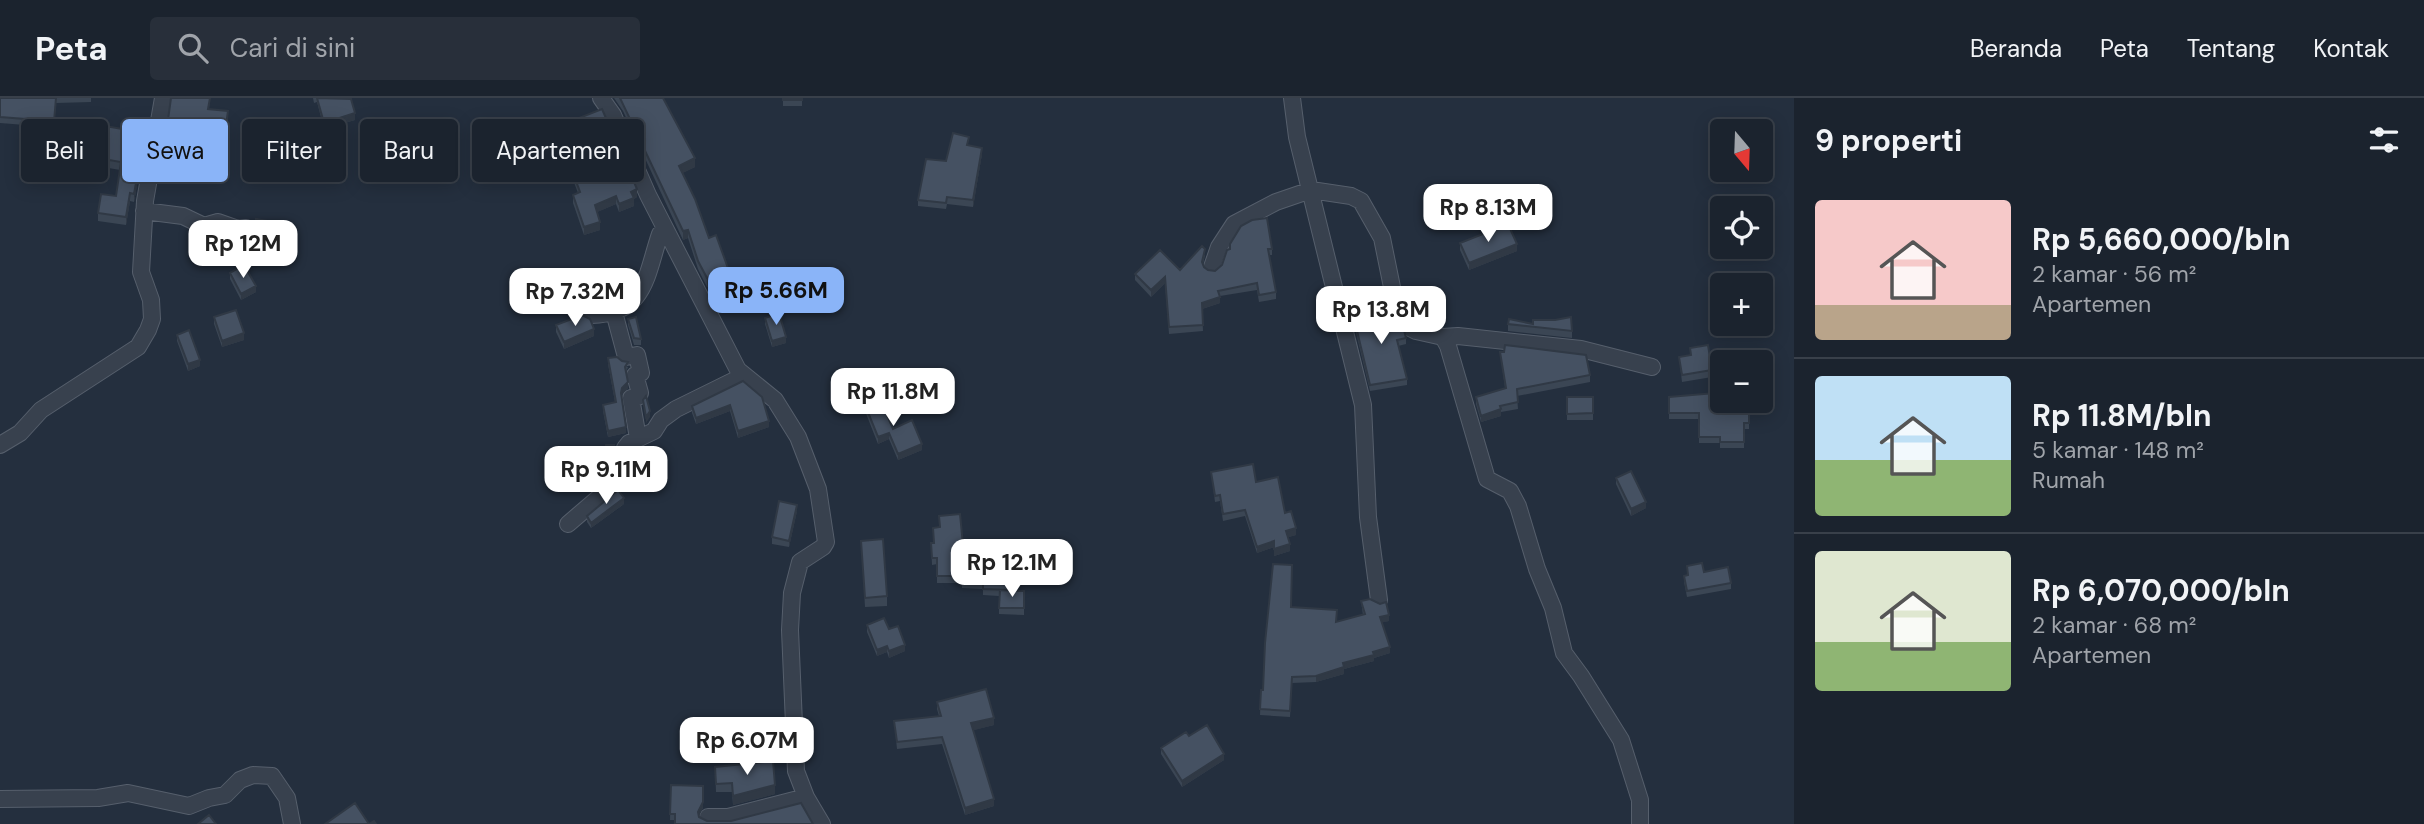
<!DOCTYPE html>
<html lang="id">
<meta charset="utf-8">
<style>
:root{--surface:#1b232e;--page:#282f3a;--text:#f1f3f6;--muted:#a0a4aa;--line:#39404a;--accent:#8ab4f8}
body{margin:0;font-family:"DM Sans",sans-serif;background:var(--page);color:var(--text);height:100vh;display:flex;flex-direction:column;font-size:26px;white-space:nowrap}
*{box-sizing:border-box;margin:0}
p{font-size:23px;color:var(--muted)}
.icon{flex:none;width:38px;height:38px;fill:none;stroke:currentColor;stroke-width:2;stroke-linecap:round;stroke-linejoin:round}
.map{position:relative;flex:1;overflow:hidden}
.sheet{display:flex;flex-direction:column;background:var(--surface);width:630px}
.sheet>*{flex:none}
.guide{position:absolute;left:21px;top:21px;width:665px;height:63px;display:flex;gap:14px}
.needle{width:46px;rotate:161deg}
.controls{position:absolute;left:1710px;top:21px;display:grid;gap:14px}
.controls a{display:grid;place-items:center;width:63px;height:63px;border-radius:7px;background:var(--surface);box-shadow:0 4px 18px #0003,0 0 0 2px var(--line);font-size:35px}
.price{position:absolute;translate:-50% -60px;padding:0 16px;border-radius:14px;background:#fff;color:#222;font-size:23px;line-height:46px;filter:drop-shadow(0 2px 4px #0008)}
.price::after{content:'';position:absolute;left:50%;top:42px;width:21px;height:16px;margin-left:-10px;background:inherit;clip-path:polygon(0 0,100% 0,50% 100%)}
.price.current{background:var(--accent);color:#111}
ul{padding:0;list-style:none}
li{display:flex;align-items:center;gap:21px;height:175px;padding:0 21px}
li+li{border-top:2px solid var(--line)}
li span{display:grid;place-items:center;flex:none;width:196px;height:140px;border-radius:7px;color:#555}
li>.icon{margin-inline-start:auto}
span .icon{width:84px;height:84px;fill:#fffc;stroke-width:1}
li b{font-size:30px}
h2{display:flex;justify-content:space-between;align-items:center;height:84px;padding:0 21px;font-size:30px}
.tag{padding:0 24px;border-radius:7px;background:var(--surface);box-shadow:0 4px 18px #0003,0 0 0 2px var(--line);font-size:24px;line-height:63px}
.tag.current{background:var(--accent);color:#111}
header{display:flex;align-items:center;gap:42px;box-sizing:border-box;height:98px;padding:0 35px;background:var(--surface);border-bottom:2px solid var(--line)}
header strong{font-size:33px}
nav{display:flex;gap:38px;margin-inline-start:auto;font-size:24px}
.search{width:490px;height:63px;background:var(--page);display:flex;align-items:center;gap:18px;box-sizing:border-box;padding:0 24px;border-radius:7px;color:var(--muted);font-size:26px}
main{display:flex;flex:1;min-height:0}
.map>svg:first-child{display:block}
</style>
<header>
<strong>Peta</strong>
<div class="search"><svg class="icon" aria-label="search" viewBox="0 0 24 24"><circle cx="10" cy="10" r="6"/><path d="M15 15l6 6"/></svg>Cari di sini</div>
<nav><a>Beranda</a><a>Peta</a><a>Tentang</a><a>Kontak</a></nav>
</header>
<main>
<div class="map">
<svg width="1794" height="726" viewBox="0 0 1794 726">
<rect width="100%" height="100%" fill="#242f3e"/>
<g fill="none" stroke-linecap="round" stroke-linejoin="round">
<defs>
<path id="minor" d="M601,0L613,17L648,97L738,272L775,302L798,339L818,391L826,444L823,449L800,464L792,495L790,532L796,673L806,699L822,726
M1292,0L1297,39L1363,307L1368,419L1379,502
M144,113L183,118L204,128L218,124L238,131L246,130
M1212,169L1219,149L1234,126L1276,104L1311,92L1351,98L1361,103L1382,140L1395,204L1402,223L1408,229L1416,233L1443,239L1448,248L1487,381L1510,393L1518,408L1537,471L1553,510L1564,555L1581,578L1621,642L1640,702V726
M614,214L626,259L637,257L641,275L635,277L640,295L638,299L631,300L638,340
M591,217C646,216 646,177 660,136L666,132
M1443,239L1458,238L1581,251L1652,269
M0,347L20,335L41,312L138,249L148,232L152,221L151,202L141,174L145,103L163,0
M568,426L624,378L625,350L629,345L654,333L661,322L676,311L743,278
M0,701L98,700L128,695L189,708L209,700L225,697L240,682L253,677L272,678L287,700L292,726
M708,719H728L806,699"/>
</defs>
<use href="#minor" stroke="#565f6c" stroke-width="18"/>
<use href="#minor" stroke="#38414e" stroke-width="16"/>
</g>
<path fill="#3b4654" d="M0,0H91V4L56,5L53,42L24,40L25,27L0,25Z
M171,0H210L209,11L228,20L224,49L166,43Z
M313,0H349L355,22L324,31L317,4L314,5Z
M614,0H663L695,69L682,75L709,140L729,182L707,189L698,171L688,140L683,142L623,13Z
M783,0H802V8H783Z
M81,28L145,43L134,104L130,103L126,127L98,123V115L116,98L120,72L103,69L104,56H81Z
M556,29L637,99L634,101V108L619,114L616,106L597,114L600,132L584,137L573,105V97L578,95L556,37Z
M969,47L982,56L973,109L947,106L946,111L918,108V102L946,63Z
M274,130L272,142L266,141L263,161L238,157V162L218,159V156L204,154V148L235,135H247Z
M1460,145L1517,153L1469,172L1460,152Z
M1230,146L1272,151V157H1269L1276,194V201L1259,204L1257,192L1220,198V205L1202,211L1203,233L1169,236L1165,185L1151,199L1135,182V176L1180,172L1205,157L1203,166L1204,169L1208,172L1215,173L1222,167L1230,151Z
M230,175L256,194L241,202L230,181Z
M1353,216L1394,224L1406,240V246L1398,248L1407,281V287L1370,293L1353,222Z
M214,219L244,242L222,249L214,226Z
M765,220L786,245L772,249L765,226Z
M628,221L641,241V247H634L628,227Z
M1555,222L1572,233V240L1508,233V226H1533Z
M556,227L594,238L564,251L556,234Z
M177,237L200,268L188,273L177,243Z
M1690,250L1712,272V279L1682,284L1679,259L1690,257Z
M1500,254L1590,277V284L1517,298L1518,311L1501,314V318L1481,324L1476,306V299L1505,290Z
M608,260L628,269L626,274L628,290L622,296L621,298L626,335L608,339L603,313V307L615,304L608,266Z
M743,283L769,329L738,340L730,313L696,326L692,315V308Z
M1567,299H1593V322H1567Z
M1669,299L1716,311L1749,309V331H1744V350H1720V345H1699V321H1669Z
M865,307L893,331L922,352L898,362L889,341L878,346L865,313Z
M606,347L614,373L609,377H604Z
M1211,374L1256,384L1285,415L1296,437L1288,439L1290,453L1274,458V449L1257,455L1245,418L1223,423L1220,403L1215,404Z
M1616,380L1646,410L1631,418L1616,386Z
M624,406L591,430L587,424V418Z
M797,413L789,449L772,446V439Z
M939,418L964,457L1011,492L1024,493V517L999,516V498L983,497V491L962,490V485H937V466L932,467L931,445H934L933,430L940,429Z
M861,443L887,498V508L865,509Z
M1687,468L1731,485V491L1687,499L1684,484V478L1687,477Z
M1361,503L1389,523L1382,524L1390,555L1374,560V563L1344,571V576L1316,584L1292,585L1290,619L1260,617L1261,592H1263L1291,509L1336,524L1363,517Z
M867,527L889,531L905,553L889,560L887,554L877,558L867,534Z
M937,604L994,627L973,632L994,708L965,717L942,646L897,651L894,623L939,618L937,611Z
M1189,638L1224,662L1182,689L1161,656V650Z
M715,669L775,696L733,707L732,694H716Z
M671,687L703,688V710L699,717V719L707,723H731L801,705L813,726H675V722H670Z"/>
<path fill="#303945" d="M355,15V22L324,31V25Z
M145,35V43L134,104V96Z
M982,50V56L973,109V102Z
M695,60V69L679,77V68Z
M637,91V99L634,101V108L619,114V106L631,94Z
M130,95V103L126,127V119Z
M616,98V106L595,115V107Z
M600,124V132L584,137V129Z
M688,132V140L683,142V133Z
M1517,146V153L1469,172V165Z
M729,173V182L707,189V180Z
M1165,179V185L1151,199V192Z
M256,188V194L241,202V196Z
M1220,199V205L1202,211V205Z
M594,231V238L564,251V244Z
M244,235V242L222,249V243Z
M786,239V245L772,249V243Z
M200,262V268L188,273V266Z
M628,284V290L622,296L621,301L622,290Z
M730,307V313L696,326V320Z
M1501,311V318L1481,324V318Z
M650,313V319L646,325V319Z
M769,323V329L738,340V333Z
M626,329V335L608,339V333Z
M889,335V341L878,346V339Z
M922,346V352L898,362V356Z
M614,353V373L609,377V371Z
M624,400V406L591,430V425Z
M1646,404V410L1631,418V411Z
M797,407V413L789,449V443Z
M1296,430V437L1286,440V433Z
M1274,443V449L1257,455V449Z
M1290,446V453L1274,458V451Z
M1389,517V523L1380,525V519Z
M905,547V553L889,560V553Z
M887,548V554L877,558V552Z
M1390,549V555L1374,560V563L1344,571V576L1316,584V578L1343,565Z
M994,620V627L971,633V625Z
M1224,656V662L1182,689V683Z
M775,687V696L733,707V698Z
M994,701V708L965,717V710Z
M703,704V710L698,720V714Z"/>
<path fill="#455162" stroke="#303945" stroke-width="2" d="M0,0H56L53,36L24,34L25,21L0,19Z
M171,0H210L208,11L228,13L224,43L166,36Z
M317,0L351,1L355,15L324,25Z
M620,0H663L695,60L679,68L695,101L709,140L716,137L729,173L707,180L698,163L688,132L683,133Z
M783,0H802V2H783Z
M602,11L637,91L631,94L634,100L619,106L616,98L595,107L600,124L584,129L573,97L580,94L556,29Z
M81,28L111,29L145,35L134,96L130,95L126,119L98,115L101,96L116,98L121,64L103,61L106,49L81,48Z
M953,35L969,39L967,47L982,50L973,102L947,99L946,105L918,102L926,61L946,63Z
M1267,120L1272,151H1268L1276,194L1259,197L1257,185L1218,193L1220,199L1202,205L1203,227L1169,229L1165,179L1151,192L1135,176L1160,152L1180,172L1202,148L1205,151L1202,164L1204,169L1208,172L1215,173L1222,167L1227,152L1230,151V146L1241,128L1252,122Z
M256,121L274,124L272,136L266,135L263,155L235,151L238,156L218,153V150L204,148L207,132L218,129L235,135H247L255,129Z
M1508,126L1517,146L1469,165L1460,145Z
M244,167L256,188L241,196L230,175Z
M1388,210L1394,224L1404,232L1406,240L1397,242L1407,281L1370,287L1353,216Z
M236,212L244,235L222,243L214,219Z
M779,215L786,239L772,243L765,220Z
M582,217L590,221L594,231L564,244L556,227Z
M636,219L641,241L634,240L628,221Z
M1571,219L1572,233L1508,226L1509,221L1533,226V222H1555Z
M189,232L200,262L188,266L177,237Z
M1505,247L1586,257L1590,277L1517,291L1518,304L1500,308L1501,311L1481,318L1476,299L1506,290L1500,254H1504Z
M1708,247L1712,272L1682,277L1679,259L1691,257L1690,250Z
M617,259L622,263L628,264L625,269L628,284L622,290L621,295L626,329L608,333L603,307L616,304L608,260Z
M743,283L762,299L769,323L738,333L730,307L696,320L692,308Z
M1715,295L1716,311L1749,309V325H1744V344H1720V339H1699V315H1669V299Z
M646,298L650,313L646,319L643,302Z
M1567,299H1593V315L1567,316Z
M880,301L893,331L912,322L922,346L898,356L889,335L878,339L865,307Z
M606,347H614V367L609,371H604Z
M1253,366L1256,384L1278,379L1285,415L1291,413L1296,430L1286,433L1290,446L1274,451V443L1257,449L1245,412L1223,416L1220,397L1215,398L1211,374Z
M1631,373L1646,404L1631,411L1616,380Z
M618,392L624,400L591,425L587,418Z
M779,403L797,407L789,443L772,439Z
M960,416L964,457L1013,458L1011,492L983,491V484H962V478H937V460H932L931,445H934L933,430L940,429L939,418Z
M883,441L887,498L865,500L861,443Z
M1702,465L1704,474L1728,469L1731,485L1687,493L1684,478L1688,477L1687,468Z
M1273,466L1292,467L1291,509L1337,512L1336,524L1365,516L1361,503L1370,501L1380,506L1386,504L1389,517L1380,519L1390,549L1373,554L1374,557L1343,565L1344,569L1316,578L1292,579L1290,613L1260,611L1261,592H1263L1265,545Z
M1000,492L1024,493V510H999Z
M884,520L889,531L898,528L905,547L889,553L887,548L877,552L867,527Z
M986,591L994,620L971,625L994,701L965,710L942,639L897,644L894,623L941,618L937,604Z
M1207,627L1224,656L1182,683L1161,650L1186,634L1189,638Z
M773,663L775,687L733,698L732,685L716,686L715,669Z
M671,687L703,688V704L698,714L699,719L707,723H731L801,705L813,726H675V716H670Z
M355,705L369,726L374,723L376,726H325Z
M209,717L216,726H198Z"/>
</svg>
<div class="controls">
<a><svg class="needle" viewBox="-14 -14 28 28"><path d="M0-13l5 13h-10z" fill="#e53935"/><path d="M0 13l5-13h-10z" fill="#a0a4aa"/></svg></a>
<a><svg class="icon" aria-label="locate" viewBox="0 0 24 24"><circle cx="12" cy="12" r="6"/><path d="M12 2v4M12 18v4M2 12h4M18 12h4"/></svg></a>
<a>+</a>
<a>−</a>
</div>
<b class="price" style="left:1488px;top:146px">Rp 8.13M</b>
<b class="price" style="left:243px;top:182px">Rp 12M</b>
<b class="price current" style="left:776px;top:229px">Rp 5.66M</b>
<b class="price" style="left:575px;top:230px">Rp 7.32M</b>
<b class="price" style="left:1381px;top:248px">Rp 13.8M</b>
<b class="price" style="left:893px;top:330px">Rp 11.8M</b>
<b class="price" style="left:606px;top:408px">Rp 9.11M</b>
<b class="price" style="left:1012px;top:501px">Rp 12.1M</b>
<b class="price" style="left:747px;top:679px">Rp 6.07M</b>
<div class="guide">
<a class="tag">Beli</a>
<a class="tag current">Sewa</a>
<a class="tag">Filter</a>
<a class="tag">Baru</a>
<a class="tag">Apartemen</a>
</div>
</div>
<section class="sheet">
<h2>9 properti<svg class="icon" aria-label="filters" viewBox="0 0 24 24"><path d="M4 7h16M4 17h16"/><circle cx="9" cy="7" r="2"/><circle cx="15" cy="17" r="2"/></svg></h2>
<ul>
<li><span style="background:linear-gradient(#f6c9c9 75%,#b9a48a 0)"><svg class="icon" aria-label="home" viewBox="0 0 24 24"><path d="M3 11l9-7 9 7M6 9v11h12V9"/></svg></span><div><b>Rp 5,660,000/bln</b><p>2 kamar · 56 m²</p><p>Apartemen</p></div></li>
<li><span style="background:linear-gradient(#bfe0f5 60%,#8fb573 0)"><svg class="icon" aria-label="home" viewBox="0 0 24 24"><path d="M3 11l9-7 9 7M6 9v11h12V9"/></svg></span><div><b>Rp 11.8M/bln</b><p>5 kamar · 148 m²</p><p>Rumah</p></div></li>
<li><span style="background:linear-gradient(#dfe7d0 65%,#8fb573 0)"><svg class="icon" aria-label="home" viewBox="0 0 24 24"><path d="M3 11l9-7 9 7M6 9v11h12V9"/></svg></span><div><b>Rp 6,070,000/bln</b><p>2 kamar · 68 m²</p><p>Apartemen</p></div></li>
</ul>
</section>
</main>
